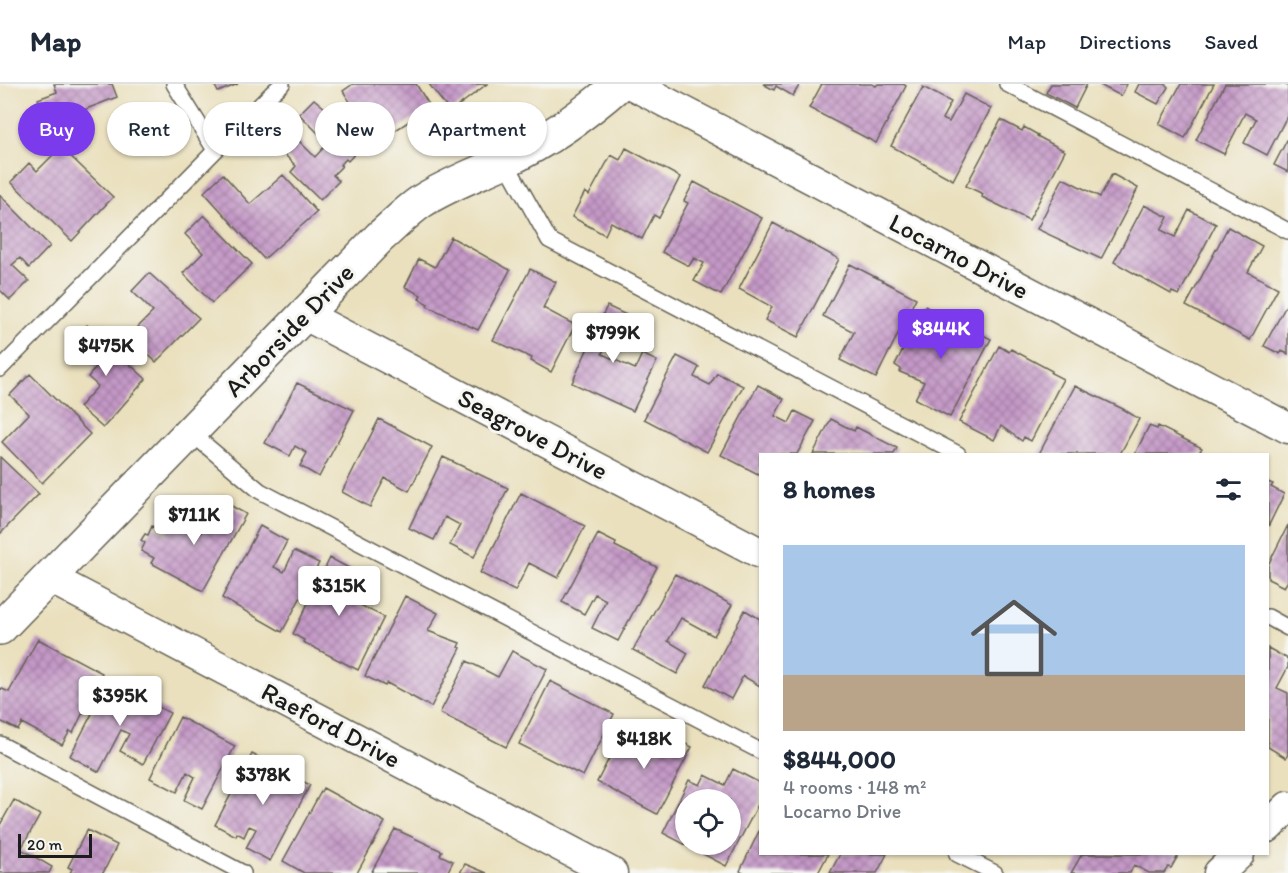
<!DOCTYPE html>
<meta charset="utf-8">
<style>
:root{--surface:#fff;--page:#f2f2f3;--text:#1f2937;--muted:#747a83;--line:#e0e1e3;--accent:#7c3aed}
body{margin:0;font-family:Itim,sans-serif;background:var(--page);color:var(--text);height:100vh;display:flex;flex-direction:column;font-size:22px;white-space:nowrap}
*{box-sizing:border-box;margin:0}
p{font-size:20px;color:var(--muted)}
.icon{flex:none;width:33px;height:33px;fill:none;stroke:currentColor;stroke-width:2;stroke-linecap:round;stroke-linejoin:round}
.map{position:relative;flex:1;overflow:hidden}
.side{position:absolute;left:759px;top:369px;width:510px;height:402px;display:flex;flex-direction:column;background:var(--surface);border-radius:0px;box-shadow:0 2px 4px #0004}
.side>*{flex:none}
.hud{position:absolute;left:18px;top:18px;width:570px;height:54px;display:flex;gap:12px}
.tools{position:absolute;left:675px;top:705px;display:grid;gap:12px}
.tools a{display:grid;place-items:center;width:66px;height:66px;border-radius:50%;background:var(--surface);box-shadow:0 2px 4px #0004;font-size:30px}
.scale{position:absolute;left:18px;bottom:15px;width:74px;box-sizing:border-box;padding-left:6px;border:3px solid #1c1c1c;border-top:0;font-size:16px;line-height:21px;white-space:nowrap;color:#1c1c1c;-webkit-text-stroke:4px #f6f6f2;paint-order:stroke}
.price{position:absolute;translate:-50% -51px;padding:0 14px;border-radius:6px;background:#fff;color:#222;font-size:20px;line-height:39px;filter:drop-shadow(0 2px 3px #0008)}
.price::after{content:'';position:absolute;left:50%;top:36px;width:18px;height:14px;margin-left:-9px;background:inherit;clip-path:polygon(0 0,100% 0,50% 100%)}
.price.on{background:var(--accent);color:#fff}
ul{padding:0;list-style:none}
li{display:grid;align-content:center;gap:12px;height:318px;padding:0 24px}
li+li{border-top:2px solid var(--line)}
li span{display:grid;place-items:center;height:186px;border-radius:0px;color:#555}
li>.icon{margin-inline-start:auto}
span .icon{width:108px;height:108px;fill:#fffc;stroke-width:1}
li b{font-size:26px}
h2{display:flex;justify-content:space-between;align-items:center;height:72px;padding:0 24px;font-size:26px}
.chip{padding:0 21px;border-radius:27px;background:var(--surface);box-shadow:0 2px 4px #0004;font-size:21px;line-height:54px}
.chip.on{background:var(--accent);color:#fff}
header{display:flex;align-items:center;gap:36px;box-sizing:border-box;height:84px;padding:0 30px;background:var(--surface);border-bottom:2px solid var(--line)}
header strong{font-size:28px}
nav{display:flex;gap:33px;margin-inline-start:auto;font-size:21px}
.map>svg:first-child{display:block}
</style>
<header>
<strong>Map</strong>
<nav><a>Map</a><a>Directions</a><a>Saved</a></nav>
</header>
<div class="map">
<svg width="1288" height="789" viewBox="0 0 1288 789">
<defs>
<pattern id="building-cross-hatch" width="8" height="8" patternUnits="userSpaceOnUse" patternTransform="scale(1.5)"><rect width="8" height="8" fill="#c599c7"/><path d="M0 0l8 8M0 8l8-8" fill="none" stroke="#9f7ca1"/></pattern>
</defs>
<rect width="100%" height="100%" fill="#f6f6f2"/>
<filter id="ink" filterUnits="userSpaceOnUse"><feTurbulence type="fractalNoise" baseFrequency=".0167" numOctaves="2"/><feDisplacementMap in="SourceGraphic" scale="12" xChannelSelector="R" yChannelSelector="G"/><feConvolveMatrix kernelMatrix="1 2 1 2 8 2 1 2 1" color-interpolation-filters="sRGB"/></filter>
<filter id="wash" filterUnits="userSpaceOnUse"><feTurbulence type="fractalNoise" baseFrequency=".008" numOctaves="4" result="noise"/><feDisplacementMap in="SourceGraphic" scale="24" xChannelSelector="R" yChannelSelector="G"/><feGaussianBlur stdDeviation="1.35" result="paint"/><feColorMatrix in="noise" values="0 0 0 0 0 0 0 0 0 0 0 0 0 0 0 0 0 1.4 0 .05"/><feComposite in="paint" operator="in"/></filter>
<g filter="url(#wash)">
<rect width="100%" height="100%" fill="#eae0bd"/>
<g id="blocks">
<path fill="url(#building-cross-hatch)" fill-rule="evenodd" d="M54,0H112L117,13L81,27L83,37L52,49L38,15L57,8Z
M214,0H238L218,8Z
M353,0H416L435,30L419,41L414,34L376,59L343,7Z
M429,0H487L450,28Z
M763,0H800L793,12L776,2L774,6Z
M822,0H872L876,2L878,0H903L906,2L876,59L809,24Z
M1051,0H1087L1075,24L1046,9Z
M1098,0H1127L1121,12Z
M1139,0H1165L1168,3L1158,20L1135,8Z
M1181,0H1214L1185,54L1159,40Z
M1225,0H1284L1288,2V30L1267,71L1244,59L1256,35L1245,29L1224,70L1196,56Z
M923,3L951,18L942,35L949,38L964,10L991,24L953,96L891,62Z
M314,15L350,45L345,50L360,64L348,77L346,75L340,81L342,82L333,91L339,97L320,116L291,88L296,82L277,63L291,49L315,73L328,59L299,30Z
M1001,36L1022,47L1024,43L1038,51L1037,52L1065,67L1029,136L982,113L983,110L966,102Z
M1288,54V88L1274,81Z
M61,63L113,113L72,157L11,98L29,79L37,87Z
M626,64L680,93L659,134L654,131L642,155L611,138L605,151L572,133L585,108L589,111L611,71L620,76Z
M223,90L250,120L283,91L317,128L264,175L204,108Z
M1112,90L1138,104L1101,175L1037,145L1063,94L1100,113Z
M694,98L762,134L721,211L694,197L704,179L694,174L689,182L662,168L688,119L684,117Z
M0,111L50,162L29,184L20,174L12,181L29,197L10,216L0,206Z
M1144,121L1168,133L1161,146L1175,153L1189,126L1216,140L1179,211L1172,208L1171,210L1114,178Z
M204,131L252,180L212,219L183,189L203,169L185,150Z
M773,139L839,175L798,253L765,236L772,223L739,205Z
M1228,143L1262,162L1248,188L1278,204L1250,256L1186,222Z
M451,153L510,186L478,246L427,222L428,220L419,215L421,211L405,203L419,175L435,183Z
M850,180L916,214L876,294L840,276L854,248L823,232Z
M530,185L556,198L543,224L575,241L551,288L531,277L532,274L493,256Z
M149,189L199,234L156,278L129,252L153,228L132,207Z
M1288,218V270L1282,267L1280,270L1264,262Z
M607,222L635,235L622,264L608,257L602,270L635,285L642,270L657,277L633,327L572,299Z
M925,222L969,248L971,245L991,255L950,333L915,315L924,298L900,288L901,285L895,281Z
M87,241L146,295L103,344L79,323L98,302L88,293L96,283L70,260Z
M999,262L1009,268L1011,265L1052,287L1051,289L1063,295L1031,357L1024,353L1022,357L1001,342L994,356L959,338Z
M677,272L699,283L694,293L710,301L717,289L743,302L707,368L644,335Z
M30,290L90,350L42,399L2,358L29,330L10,311Z
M297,299L354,326L319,393L300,382L307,369L295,362L290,372L265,359Z
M758,301L784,315L775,332L789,339L795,327L815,337L797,370H760V391L721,371Z
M1075,302L1123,325L1139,335L1120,370H1039Z
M379,335L432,363L409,407L385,394L370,423L342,408Z
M831,335L854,347L856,343L897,364L894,370H813Z
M1149,342L1157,345L1158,342L1202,364L1200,367L1206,370H1135Z
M0,373L39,410L0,450Z
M443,373L508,404L474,473L450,461L460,441L445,433L434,456L409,444Z
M1268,398L1273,400L1271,403L1284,410L1268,443Z
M521,409L585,442L558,494L529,479L515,507L480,489Z
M219,415L246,430L203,507L151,479L154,474L141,467L145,459L141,456L145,450L148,451L152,442L167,450L174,436L200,450Z
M1288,441V497L1284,503L1268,495V481Z
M260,442L287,457L274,483L284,488L294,467L319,479L282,548L222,514Z
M598,450L616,459L615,462L657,483L618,557L592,544L606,516L595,510L584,530L562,518Z
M330,474L366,493L354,518L384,533L358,586L303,558L304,556L293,550Z
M675,490L732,521L714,552L681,534L668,557L688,569L677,590L633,566Z
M405,512L438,529L428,547L460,559L458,563L461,564L431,623L387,599L385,602L365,592Z
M745,526L760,535V602L743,592L731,615L705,601Z
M38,555L102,589L73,649L70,647L62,661L22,639L18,646L0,637V604L9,608Z
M1268,564L1288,575V583L1277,604L1288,609V670L1286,674L1268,663Z
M512,567L547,585L506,663L440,629L467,577L498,593Z
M109,597L170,629L143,680L120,667L129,650L121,646L99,688L70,672Z
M550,597L614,630L583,692L519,660Z
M180,633L235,662L202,725L184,716L195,693L187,688L177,708L150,694Z
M622,649L657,668L667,650L692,663L657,730L597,698Z
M252,670L310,701L270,777L246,764L256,745L249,742L244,753L237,749L236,752L215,741Z
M733,685L760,699V717L726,782L663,749L689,696L700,701L705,691L725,701ZM686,716H730V760H686Z
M323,704L385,738L357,789H304L283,777Z
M14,716L40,731L21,765L52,783L49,789H0V741Z
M395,745L442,767L440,771L453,777L447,789H371Z
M760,745V770H828L818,789H743L740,787Z
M87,746L117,761L103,789H70L72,785L68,783Z
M840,770H887L877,789H830Z
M1082,770H1179L1171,784L1168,783L1164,789H1149L1134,781L1130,789H1071Z
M465,780L487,789H460Z"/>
</g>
</g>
<g filter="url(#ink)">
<use href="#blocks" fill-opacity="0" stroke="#646154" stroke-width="1.5"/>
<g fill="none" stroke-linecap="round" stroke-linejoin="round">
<defs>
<path id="service" d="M174,0L215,66
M1007,0L1288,147
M505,77L549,156L958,370
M0,285L271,10L282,0
M190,348L260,407L760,667
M1268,533L1288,544
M0,660L243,789
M957,770L995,789"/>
<path id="minor" d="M631,0L1288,344
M305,231L760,469
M50,494L612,789
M1268,743L1288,723
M1219,789L1239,770"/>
<path id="tertiary" d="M0,544L380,153C394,141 407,127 422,117C449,100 477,90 505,77C547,57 584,31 619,0"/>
</defs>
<use href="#service" stroke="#646154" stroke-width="18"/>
<use href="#minor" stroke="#646154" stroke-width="33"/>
<use href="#tertiary" stroke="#646154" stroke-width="36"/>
<use href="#service" stroke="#fff" stroke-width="15"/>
<use href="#minor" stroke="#fff" stroke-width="30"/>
<use href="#tertiary" stroke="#fff" stroke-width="33"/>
</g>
</g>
<g text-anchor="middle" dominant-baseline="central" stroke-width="6" stroke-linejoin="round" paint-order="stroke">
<g font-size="26" fill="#1c1c1c" stroke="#f6f6f2">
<text transform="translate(959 172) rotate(28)">Locarno Drive</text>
<text transform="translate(289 246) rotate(-46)">Arborside Drive</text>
<text transform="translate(533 350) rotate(28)">Seagrove Drive</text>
<text transform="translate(331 641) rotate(28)">Raeford Drive</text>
</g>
</g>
</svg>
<div class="tools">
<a><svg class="icon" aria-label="locate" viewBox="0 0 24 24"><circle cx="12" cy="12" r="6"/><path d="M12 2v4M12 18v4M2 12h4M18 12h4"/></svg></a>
</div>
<div class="scale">20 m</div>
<b class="price on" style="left:941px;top:276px">$844K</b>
<b class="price" style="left:613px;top:280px">$799K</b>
<b class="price" style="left:106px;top:293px">$475K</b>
<b class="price" style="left:194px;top:462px">$711K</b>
<b class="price" style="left:339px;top:533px">$315K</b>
<b class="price" style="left:120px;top:643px">$395K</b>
<b class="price" style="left:644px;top:686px">$418K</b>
<b class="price" style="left:263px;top:722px">$378K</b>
<div class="hud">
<a class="chip on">Buy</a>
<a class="chip">Rent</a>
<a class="chip">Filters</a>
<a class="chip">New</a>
<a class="chip">Apartment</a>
</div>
<section class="side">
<h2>8 homes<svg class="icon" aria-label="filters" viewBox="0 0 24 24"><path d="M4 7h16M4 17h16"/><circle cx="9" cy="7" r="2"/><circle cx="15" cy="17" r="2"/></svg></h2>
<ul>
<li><span style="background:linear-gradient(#a9c7e8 70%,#b9a48a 0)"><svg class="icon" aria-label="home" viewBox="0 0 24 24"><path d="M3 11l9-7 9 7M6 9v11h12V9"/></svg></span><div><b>$844,000</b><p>4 rooms · 148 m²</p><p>Locarno Drive</p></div></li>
</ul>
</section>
</div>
